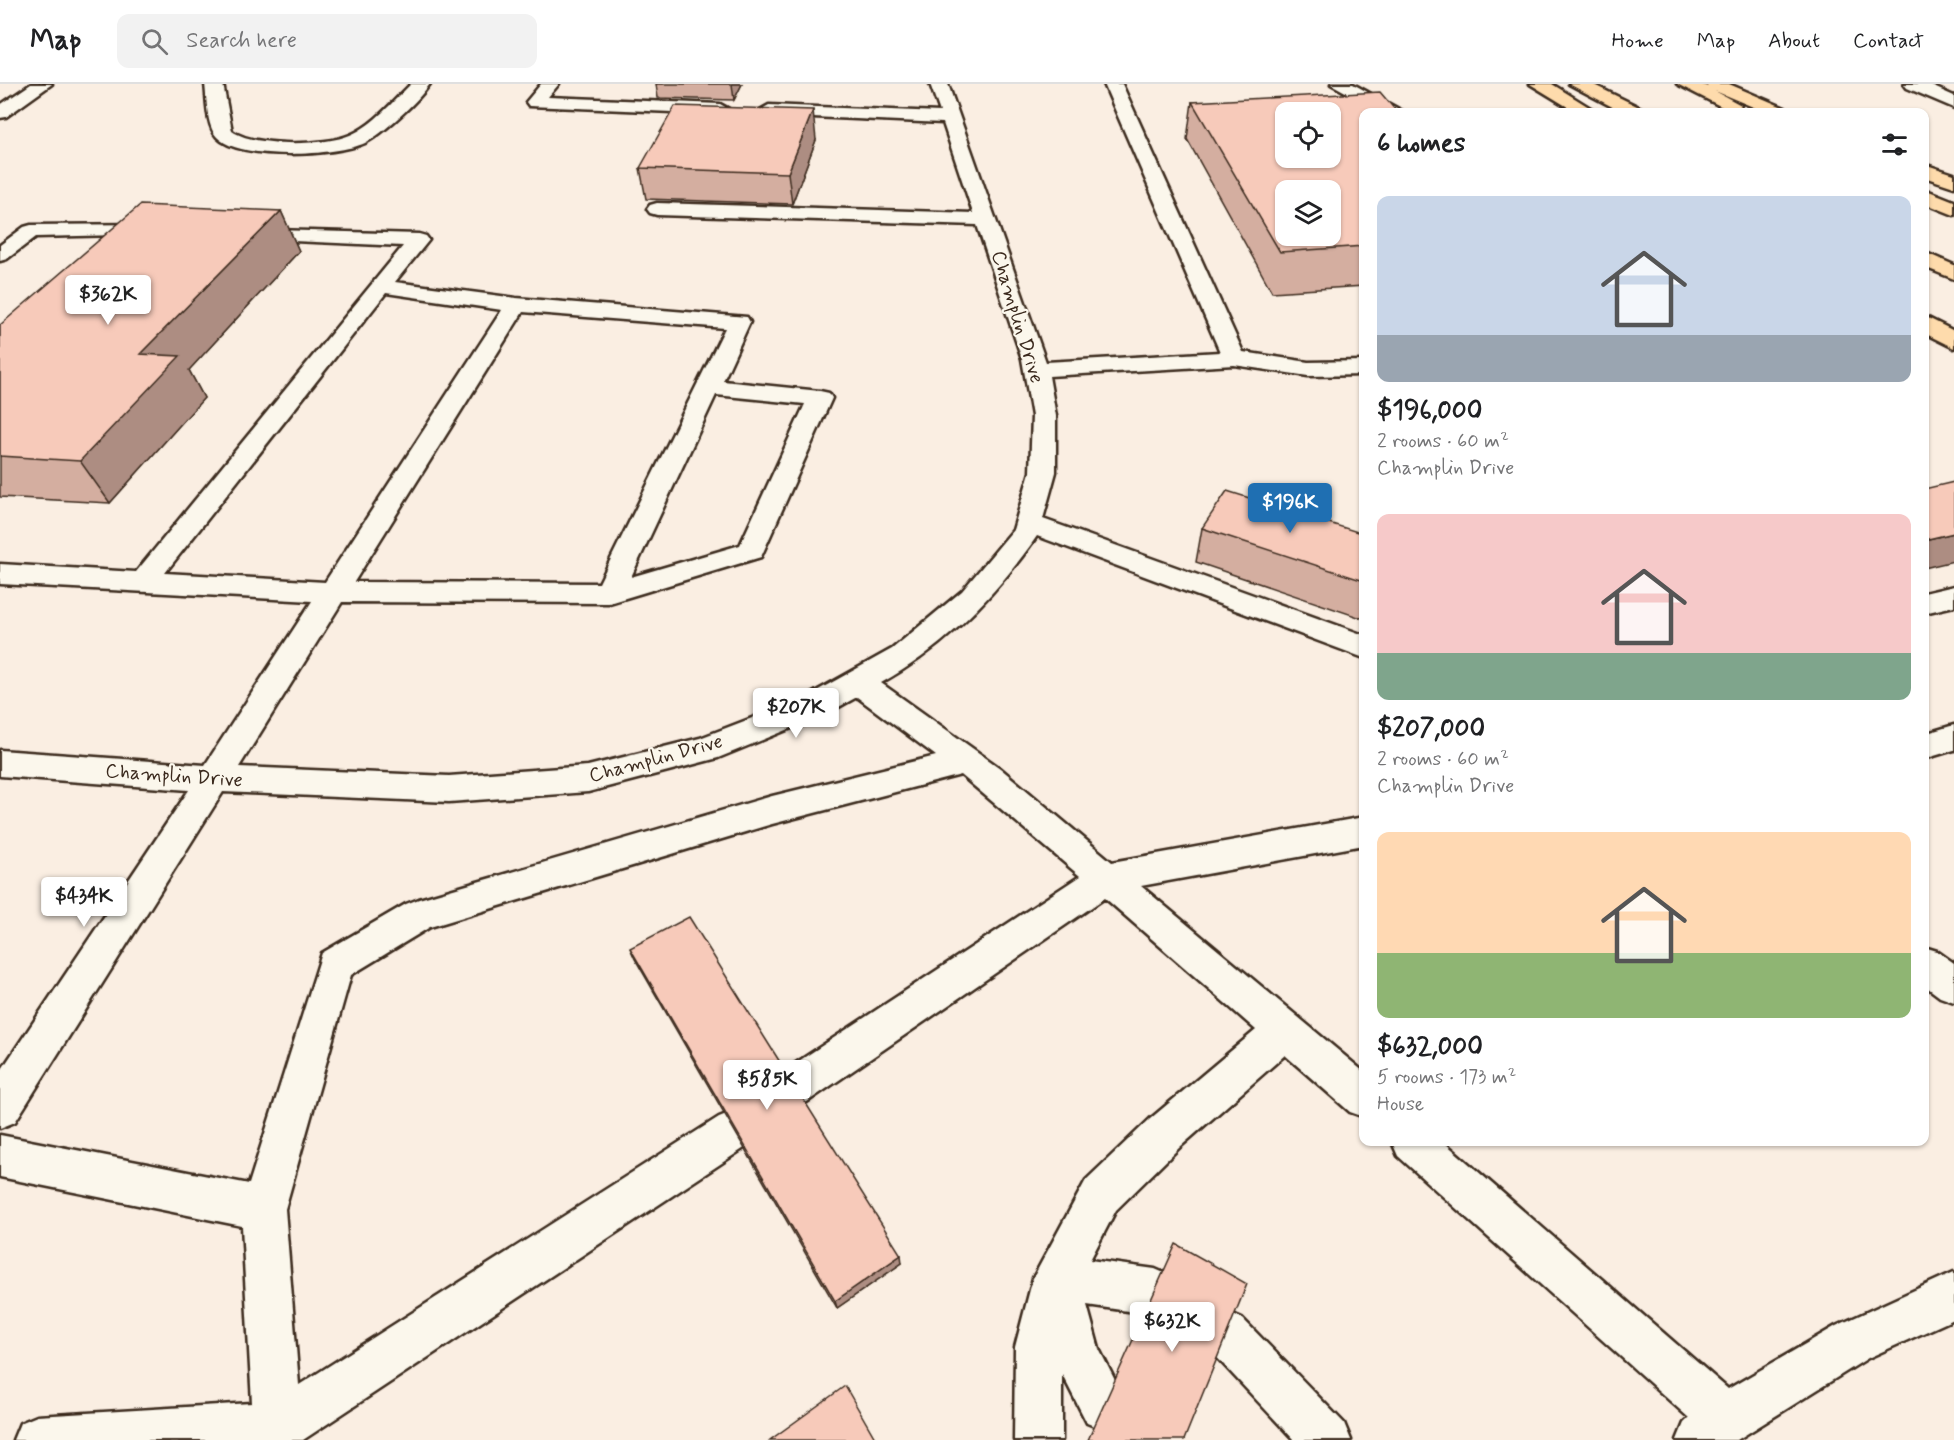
<!DOCTYPE html>
<meta charset="utf-8">
<style>
:root{--surface:#fff;--page:#f2f2f2;--text:#202124;--muted:#757577;--line:#e0e0e0;--accent:#1f6fb2}
body{margin:0;font-family:Mynerve,sans-serif;background:var(--page);color:var(--text);height:100vh;display:flex;flex-direction:column;font-size:22px;white-space:nowrap}
*{box-sizing:border-box;margin:0}
p{font-size:20px;color:var(--muted)}
.icon{flex:none;width:33px;height:33px;fill:none;stroke:currentColor;stroke-width:2;stroke-linecap:round;stroke-linejoin:round}
.map{position:relative;flex:1;overflow:hidden}
.side{position:absolute;left:1359px;top:24px;width:570px;height:1038px;display:flex;flex-direction:column;background:var(--surface);border-radius:12px;box-shadow:0 2px 4px #0004}
.side>*{flex:none}
.controls{position:absolute;left:1275px;top:18px;display:grid;gap:12px}
.controls a{display:grid;place-items:center;width:66px;height:66px;border-radius:12px;background:var(--surface);box-shadow:0 2px 4px #0004;font-size:30px}
.price{position:absolute;translate:-50% -51px;padding:0 14px;border-radius:6px;background:#fff;color:#222;font-size:20px;line-height:39px;filter:drop-shadow(0 2px 3px #0008)}
.price::after{content:'';position:absolute;left:50%;top:36px;width:18px;height:14px;margin-left:-9px;background:inherit;clip-path:polygon(0 0,100% 0,50% 100%)}
.price.selected{background:var(--accent);color:#fff}
ul{padding:0;list-style:none}
li{display:grid;align-content:center;gap:12px;height:318px;padding:0 18px}
li span{display:grid;place-items:center;height:186px;border-radius:12px;color:#555}
li>.icon{margin-inline-start:auto}
span .icon{width:108px;height:108px;fill:#fffc;stroke-width:1}
li b{font-size:26px}
h2{display:flex;justify-content:space-between;align-items:center;height:72px;padding:0 18px;font-size:26px}
header{display:flex;align-items:center;gap:36px;box-sizing:border-box;height:84px;padding:0 30px;background:var(--surface);border-bottom:2px solid var(--line)}
header strong{font-size:28px}
nav{display:flex;gap:33px;margin-inline-start:auto;font-size:21px}
.search{width:420px;height:54px;background:var(--page);display:flex;align-items:center;gap:15px;box-sizing:border-box;padding:0 21px;border-radius:12px;color:var(--muted);font-size:22px}
.map>svg:first-child{display:block}
</style>
<header>
<strong>Map</strong>
<div class="search"><svg class="icon" aria-label="search" viewBox="0 0 24 24"><circle cx="10" cy="10" r="6"/><path d="M15 15l6 6"/></svg>Search here</div>
<nav><a>Home</a><a>Map</a><a>About</a><a>Contact</a></nav>
</header>
<div class="map">
<svg width="1954" height="1356" viewBox="0 0 1954 1356">
<rect width="100%" height="100%" fill="#faeee2"/>
<filter id="ink" filterUnits="userSpaceOnUse"><feTurbulence type="fractalNoise" baseFrequency=".0167" numOctaves="2"/><feDisplacementMap in="SourceGraphic" scale="12" xChannelSelector="R" yChannelSelector="G"/><feConvolveMatrix kernelMatrix="1 2 1 2 8 2 1 2 1" color-interpolation-filters="sRGB"/></filter>
<g filter="url(#ink)">
<g fill="none" stroke-linecap="round" stroke-linejoin="round">
<defs>
<path id="minor" d="M31,0H52L6,33L0,34V21Z
M205,0H223L232,47C254,63 325,62 350,51C374,41 393,17 411,0H430C418,17 383,50 365,59C337,72 239,77 217,53C206,41 207,15 205,0Z
M541,0H559L548,13L720,20L729,25L720,30L529,22L526,18Z
M930,0H948L1046,278L1220,268L1104,0H1122L1243,268L1308,278L1364,277V291L1308,292L1234,281L1049,292L1056,332V388L1043,435L1364,551V574L1037,452C996,511 944,564 881,599L1000,684L1112,778L1364,733V761L1141,802L1364,988V1033L1350,1028L1285,971L1180,1063L1116,1126L1090,1176L1155,1185L1171,1192L1178,1208L1171,1224L1155,1231L1087,1221L1099,1265L1128,1322L1121,1339L1104,1346L1087,1339L1062,1290V1356H1014L1015,1263L1033,1194L1086,1096L1150,1035L1256,946L1105,814L807,1018L793,1023L779,1018L773,1004L779,990L1080,792L961,691L772,740L430,843L351,891L285,1125L299,1301L719,1033L734,1027L749,1033L755,1047L749,1061L303,1356H13L20,1339L37,1332L252,1319L242,1142L0,1093V1051L249,1100L322,869L406,820L419,815L772,712L936,672L857,613L826,630L718,674L588,708L449,718L223,708L15,1038L0,1044V988L189,706L0,692V666L205,681L312,517L0,500V480L136,488L403,162L249,155L242,153L239,149L242,145L419,150L426,152L429,156L395,198L516,214L747,233L750,238L723,297L820,307L829,309L832,314L761,473L609,519L342,518L239,683L449,692L588,682L700,654L804,614L892,565L962,507L1013,446L1030,388L1032,332L1022,275L977,141L657,131L650,129L647,125L650,121L657,119L973,129L943,39L769,31L760,26L769,21L940,28ZM386,209L502,226L325,498L165,489ZM523,228L725,244L599,499L354,498ZM716,311L805,320L740,461L631,493Z
M1331,0H1353L1404,28H1382Z
M1904,0H1927L1954,12V24L1907,4Z
M155,140L162,142L165,146L162,150L36,153L7,175L0,177V161L24,143L31,141Z
M1954,502V522L1924,529V509Z
M1954,641V666L1924,675V650Z
M1924,863L1937,867L1954,879V918L1940,913L1924,901Z
M1392,1058H1444L1728,1305L1836,1242L1954,1188V1235L1868,1274L1737,1356H1677L1684,1339L1689,1334L1398,1072Z
M1226,1227L1242,1234L1344,1339L1351,1356H1294L1210,1266L1203,1250L1210,1234Z"/>
<path id="highway" d="M1530,0H1552L1597,28H1576Z
M1569,0H1592L1641,24L1644,28H1622Z
M1677,0H1700L1708,3L1705,0H1729L1785,24L1788,28H1765L1715,7L1741,21L1738,25H1726Z
M1924,80L1954,90V103L1924,93Z
M1924,105L1954,117V131L1924,119Z
M1924,168L1954,181V195L1924,183Z
M1924,232L1954,247V264L1924,249Z"/>
</defs>
<use href="#minor" stroke="#3b2a1e" stroke-width="5"/>
<use href="#highway" stroke="#3b2a1e" stroke-width="5"/>
<use href="#minor" fill="#fbf7ec" fill-rule="evenodd"/>
<use href="#highway" fill="#fedbac" fill-rule="evenodd"/>
</g>
<path fill="#d4aea0" stroke="#3b2a1e" stroke-width="1.5" d="M656,0H742L734,16L658,14Z
M1192,18L1364,28V202L1272,208L1187,55Z
M816,56L792,120L646,115L640,84Z
M281,127L299,167L189,286L204,314L110,419L0,413V241Z
M1202,444L1364,450V535L1196,478Z
M630,864L902,1179L837,1224L635,875Z"/>
<path fill="#ad8d82" stroke="#3b2a1e" stroke-width="1.5" d="M732,0H742L734,16Z
M813,26L816,56L792,120L788,89Z
M281,127L299,167L189,286L204,314L110,419L80,377L140,270Z
M1954,449V477L1924,484V456Z
M901,1171L902,1179L837,1224L835,1217Z"/>
<path fill="#f7caba" stroke="#3b2a1e" stroke-width="1.5" fill-rule="evenodd" d="M1380,8L1397,28H1364V162L1280,168L1192,18ZM1286,28H1330V74H1286ZM1286,106H1330V152H1286Z
M675,22L813,26L788,89L640,84Z
M140,121L281,127L140,270L180,272L80,377L0,372V241Z
M1954,398V449L1924,456V405Z
M1227,407L1364,450V497L1202,444Z
M689,833L901,1171L835,1217L630,864Z
M1176,1160L1247,1200L1184,1356H1088Z
M845,1302L876,1356H770Z"/>
</g>
<g text-anchor="middle" dominant-baseline="central" stroke-width="4.5" stroke-linejoin="round" paint-order="stroke">
<g font-size="20" fill="#3b2a1e" stroke="#fbf7ec">
<text transform="translate(1017 233) rotate(73)">Champlin Drive</text>
<text transform="translate(656 675) rotate(-15)">Champlin Drive</text>
<text transform="translate(174 692) rotate(4)">Champlin Drive</text>
</g>
</g>
</svg>
<div class="controls">
<a><svg class="icon" aria-label="locate" viewBox="0 0 24 24"><circle cx="12" cy="12" r="6"/><path d="M12 2v4M12 18v4M2 12h4M18 12h4"/></svg></a>
<a><svg class="icon" aria-label="layers" viewBox="0 0 24 24"><path d="M12 4l9 5-9 5-9-5zM3 14l9 5 9-5"/></svg></a>
</div>
<b class="price" style="left:108px;top:242px">$362K</b>
<b class="price selected" style="left:1290px;top:450px">$196K</b>
<b class="price" style="left:796px;top:655px">$207K</b>
<b class="price" style="left:84px;top:844px">$434K</b>
<b class="price" style="left:767px;top:1027px">$585K</b>
<b class="price" style="left:1172px;top:1269px">$632K</b>
<section class="side">
<h2>6 homes<svg class="icon" aria-label="filters" viewBox="0 0 24 24"><path d="M4 7h16M4 17h16"/><circle cx="9" cy="7" r="2"/><circle cx="15" cy="17" r="2"/></svg></h2>
<ul>
<li><span style="background:linear-gradient(#c9d6e8 75%,#9aa5b1 0)"><svg class="icon" aria-label="home" viewBox="0 0 24 24"><path d="M3 11l9-7 9 7M6 9v11h12V9"/></svg></span><div><b>$196,000</b><p>2 rooms · 60 m²</p><p>Champlin Drive</p></div></li>
<li><span style="background:linear-gradient(#f6c9c9 75%,#7fa58c 0)"><svg class="icon" aria-label="home" viewBox="0 0 24 24"><path d="M3 11l9-7 9 7M6 9v11h12V9"/></svg></span><div><b>$207,000</b><p>2 rooms · 60 m²</p><p>Champlin Drive</p></div></li>
<li><span style="background:linear-gradient(#ffd9b3 65%,#8fb573 0)"><svg class="icon" aria-label="home" viewBox="0 0 24 24"><path d="M3 11l9-7 9 7M6 9v11h12V9"/></svg></span><div><b>$632,000</b><p>5 rooms · 173 m²</p><p>House</p></div></li>
</ul>
</section>
</div>
